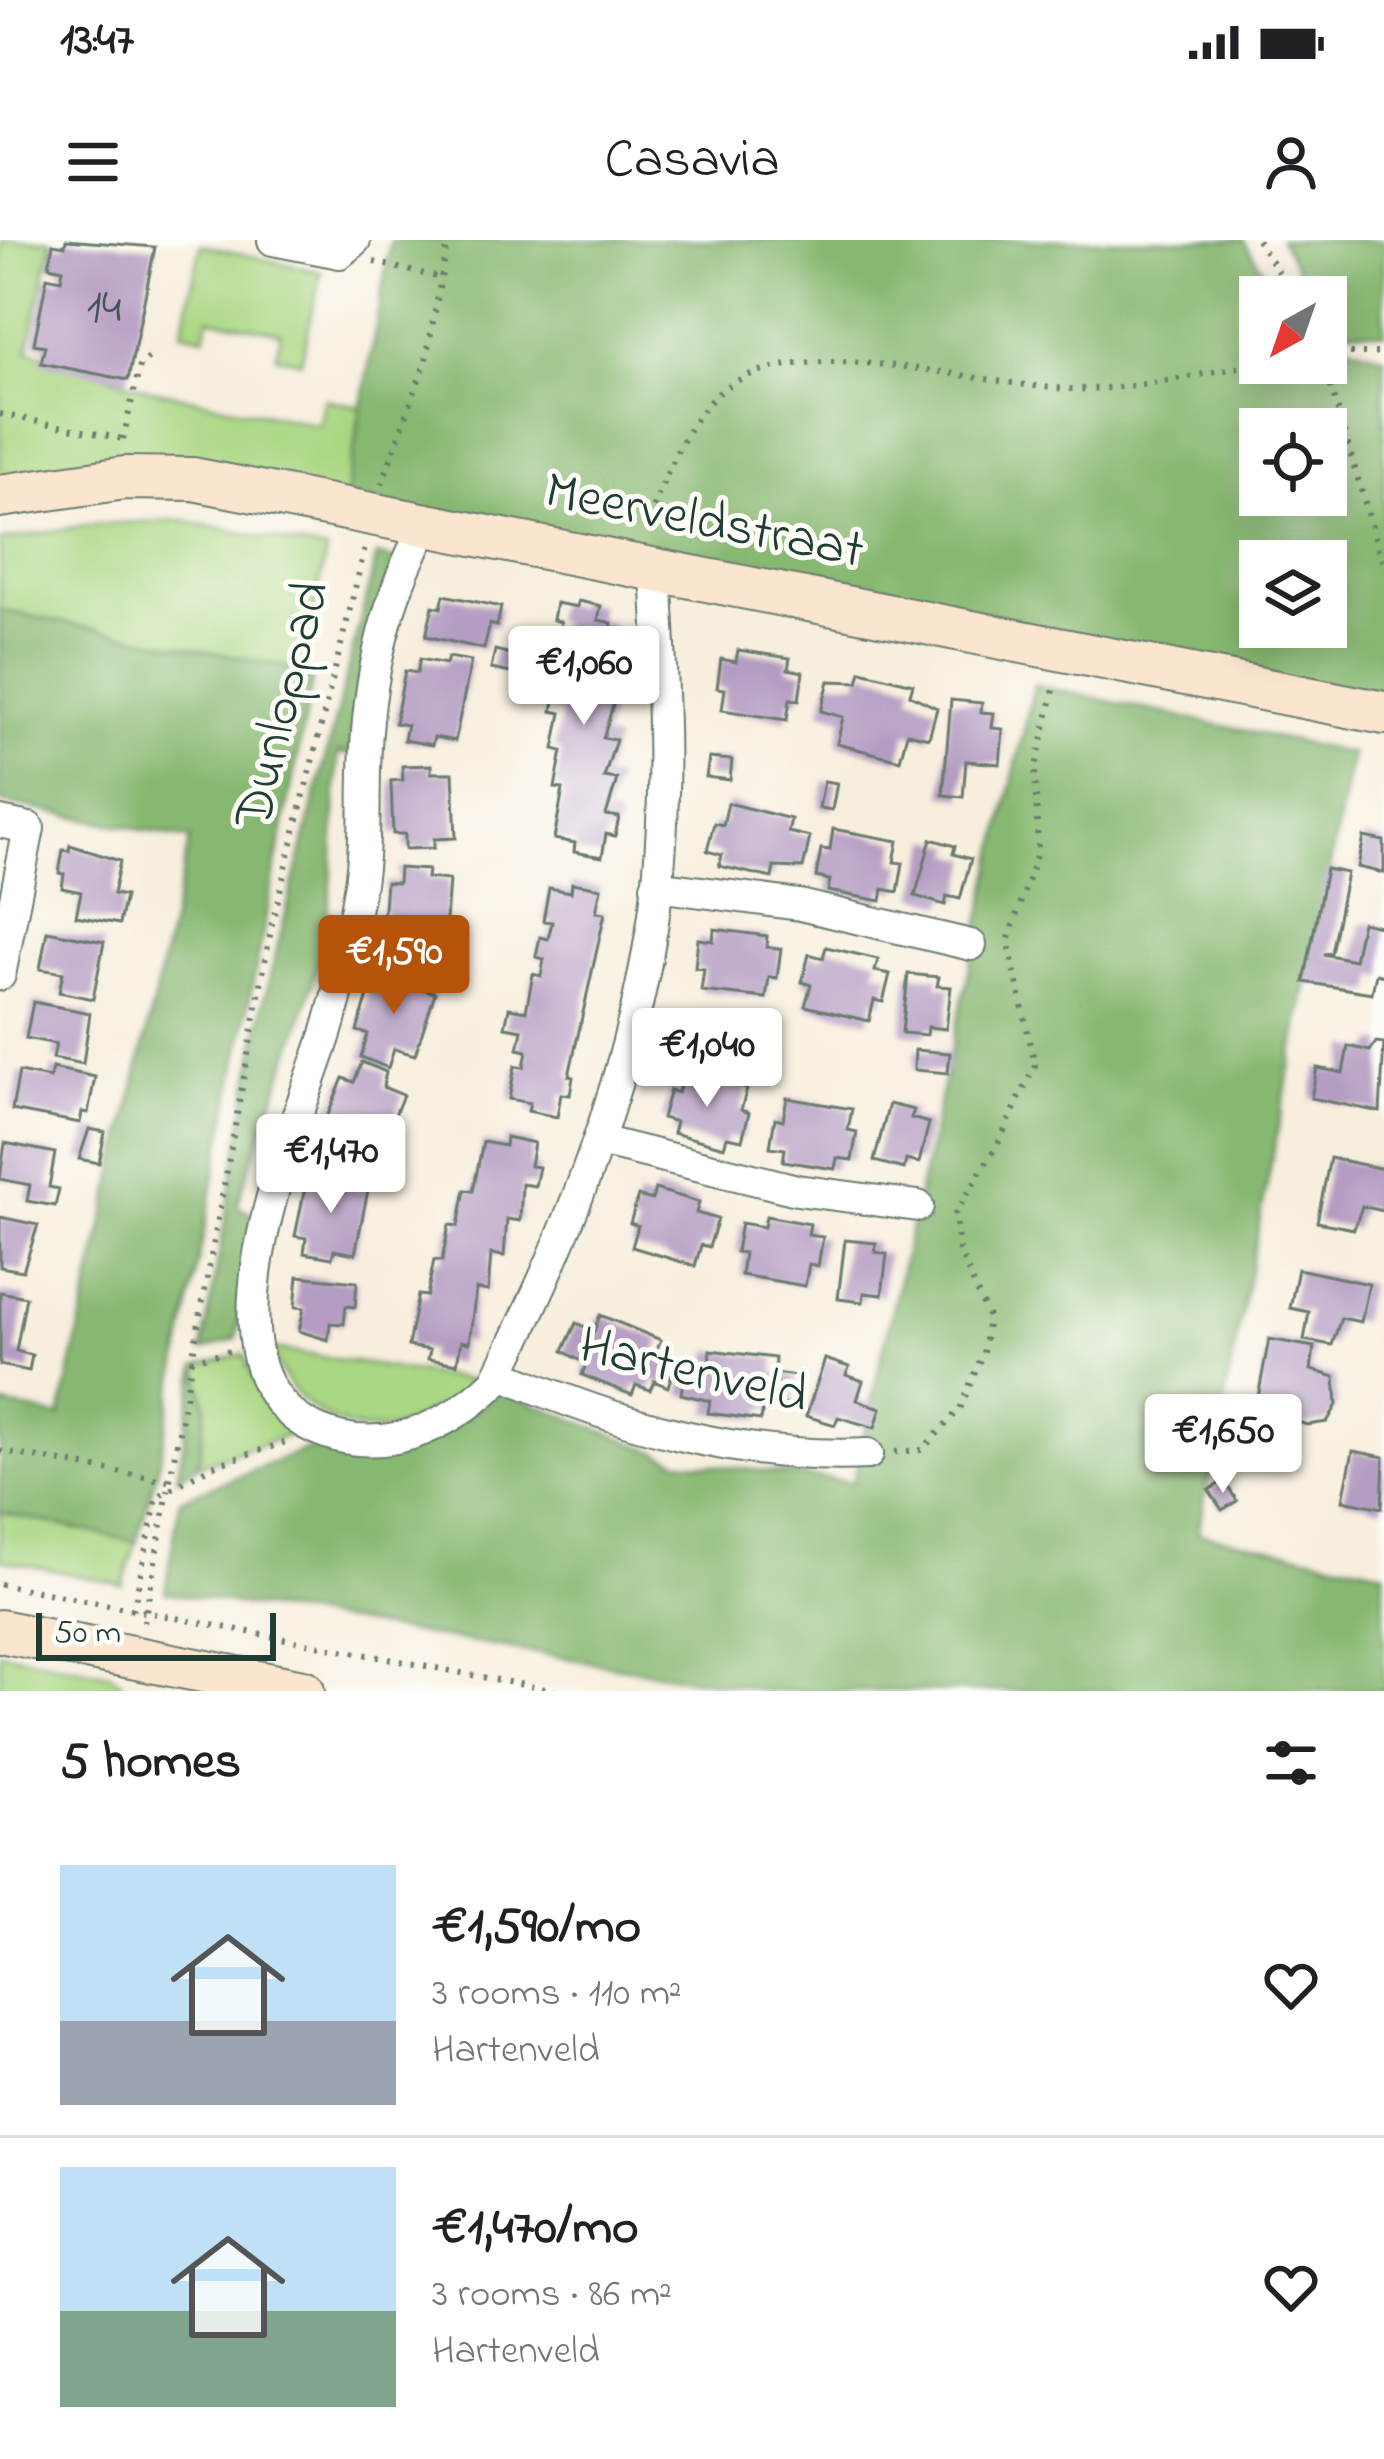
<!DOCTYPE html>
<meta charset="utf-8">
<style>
:root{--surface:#fff;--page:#f2f2f2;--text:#202124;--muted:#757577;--line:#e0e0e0;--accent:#b45309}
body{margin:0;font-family:"Indie Flower",sans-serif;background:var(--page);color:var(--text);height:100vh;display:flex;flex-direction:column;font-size:45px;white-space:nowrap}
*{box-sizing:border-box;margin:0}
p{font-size:39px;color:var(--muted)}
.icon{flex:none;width:66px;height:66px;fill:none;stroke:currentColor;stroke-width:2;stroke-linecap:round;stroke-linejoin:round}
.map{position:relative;height:1451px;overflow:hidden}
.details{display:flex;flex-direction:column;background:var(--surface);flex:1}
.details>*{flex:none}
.needle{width:78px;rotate:220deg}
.tools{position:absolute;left:1239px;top:36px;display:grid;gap:24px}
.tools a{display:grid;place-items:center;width:108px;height:108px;border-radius:0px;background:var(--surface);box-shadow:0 6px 30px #0003;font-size:60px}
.scale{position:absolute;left:36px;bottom:30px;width:240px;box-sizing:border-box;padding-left:12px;border:6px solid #1f3d34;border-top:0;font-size:33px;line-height:42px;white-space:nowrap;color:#1f3d34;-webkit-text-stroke:9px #fdfcf7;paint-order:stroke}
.price{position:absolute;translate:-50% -102px;padding:0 27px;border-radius:12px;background:#fff;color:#222;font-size:39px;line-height:78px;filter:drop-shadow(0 3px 6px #0008)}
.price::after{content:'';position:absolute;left:50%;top:72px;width:36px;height:27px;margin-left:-18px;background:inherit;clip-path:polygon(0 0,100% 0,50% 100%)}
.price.selected{background:var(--accent);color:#fff}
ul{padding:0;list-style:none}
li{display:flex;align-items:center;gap:36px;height:300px;padding:0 60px}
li+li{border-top:3px solid var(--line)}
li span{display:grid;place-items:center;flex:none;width:336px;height:240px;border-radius:0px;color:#555}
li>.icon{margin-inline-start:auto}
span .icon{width:144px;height:144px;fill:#fffc;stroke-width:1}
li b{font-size:51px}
h2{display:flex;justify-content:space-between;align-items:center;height:144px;padding:0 60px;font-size:51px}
.status{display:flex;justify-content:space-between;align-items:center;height:84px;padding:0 60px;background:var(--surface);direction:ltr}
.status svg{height:33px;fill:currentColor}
header{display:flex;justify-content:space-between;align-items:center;height:156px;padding:0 60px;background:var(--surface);font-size:54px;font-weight:600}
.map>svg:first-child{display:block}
</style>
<div class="status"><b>13:47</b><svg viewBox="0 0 49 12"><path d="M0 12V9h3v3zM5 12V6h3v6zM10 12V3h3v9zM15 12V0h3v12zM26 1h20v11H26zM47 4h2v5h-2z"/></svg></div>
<header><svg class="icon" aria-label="menu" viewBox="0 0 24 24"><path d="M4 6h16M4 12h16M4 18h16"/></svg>Casavia<svg class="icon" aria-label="person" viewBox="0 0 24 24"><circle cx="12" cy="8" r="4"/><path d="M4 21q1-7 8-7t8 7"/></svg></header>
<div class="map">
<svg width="1384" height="1451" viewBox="0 0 1384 1451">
<rect width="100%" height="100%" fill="#fdfcf7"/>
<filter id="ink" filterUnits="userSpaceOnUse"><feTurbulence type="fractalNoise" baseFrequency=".00833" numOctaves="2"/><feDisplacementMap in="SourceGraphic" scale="24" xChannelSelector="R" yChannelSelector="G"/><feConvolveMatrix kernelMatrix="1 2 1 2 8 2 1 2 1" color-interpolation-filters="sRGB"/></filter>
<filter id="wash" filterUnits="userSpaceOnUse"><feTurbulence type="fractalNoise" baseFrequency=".004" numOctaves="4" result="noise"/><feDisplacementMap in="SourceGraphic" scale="48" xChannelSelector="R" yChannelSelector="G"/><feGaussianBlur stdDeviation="2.7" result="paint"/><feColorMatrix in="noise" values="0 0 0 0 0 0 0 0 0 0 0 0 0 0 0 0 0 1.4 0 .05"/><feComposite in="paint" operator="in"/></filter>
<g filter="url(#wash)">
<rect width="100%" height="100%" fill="#f7eedd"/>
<path fill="#aad783" stroke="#648a5c" stroke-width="3" d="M2,0H52L28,110L147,149L319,185L325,159L361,167L346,256L0,241Z
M201,5L321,32L301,122L276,116L281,93L209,78L204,97L182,92Z
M182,280L326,311L303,430L0,370V301L87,285Z
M272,1109L474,1141C463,1158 447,1163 429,1172C418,1177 406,1186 394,1188C340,1200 285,1159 272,1109Z
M244,1114L254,1142L299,1192L198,1225L206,1166L197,1126Z
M0,1272L136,1302L123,1345L0,1319Z
M0,1412L110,1434L121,1442L122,1451H0Z"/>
<path fill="#87b871" stroke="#537a52" stroke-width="3" fill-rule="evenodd" d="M391,0H1243L1281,57H1260V123H1326V99L1384,116V463L346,256ZM1260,189H1326V255H1260ZM1260,321H1326V387H1260Z
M1280,0H1384V93L1328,88L1326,57H1313Z
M377,315L395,320L357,443L351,515L338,513C333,577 336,641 322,705C302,795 263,879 237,967L254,974L237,1098L202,1111L264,760Z
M0,370L303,430L312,441L157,1232L136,1302L0,1272V1164L60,1177L190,599L0,562Z
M1034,445L1352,514L1198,1293L1384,1331V1451H767L165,1352L180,1259L321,1204L422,1206L501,1151L679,1221L853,1242Z
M197,1126L206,1166L198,1225L177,1238Z"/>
<g id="blocks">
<path fill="#b49cc3" d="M66,0L155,7L128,140L41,123L45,106L34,104L47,37L61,40L63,29L49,26L53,4L65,6Z
M444,355L501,367L497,386L490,384L484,409L426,396L433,366L441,368Z
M578,361L601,366L598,380L612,383L608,406L616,407L601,460L614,462L603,498L616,500L604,537L617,539L606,575L619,577L615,596L606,594L602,617L574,612L575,603L554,599L563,549L555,548L562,511L554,509L561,473L552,471L559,435L551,433L561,382L553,380L556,363L577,367Z
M495,410L515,415L511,433L491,429Z
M738,410L790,418L788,429L803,432L799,460L790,459L787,480L722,470L725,449L717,448L721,419L736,422Z
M448,417L471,421L455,501L434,497L432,505L404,500L407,485L395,483L405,431L417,433L420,419L446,424Z
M861,431L913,444L910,455L937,468L929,498L907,493L900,520L837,504L843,477L821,471L829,441L858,442Z
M951,460L982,463L981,472L994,473L992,488L1003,489L1000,524L966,521L963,557L943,555Z
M709,518L732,520L730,540L706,537Z
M431,525V533H453L456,598L434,599V608L405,609V594H393L391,541L403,540L402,526Z
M824,541L837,543L832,570L819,568Z
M728,563L791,579L788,592L810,597L803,628L774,627L772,638L719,626L722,615L707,611L714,583L723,585Z
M833,589L898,601L894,622L903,623L898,652L883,649L881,661L828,651L830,640L816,637L821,609L830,610Z
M1364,597L1384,601V633L1358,627Z
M931,599L955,606L953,614L971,619L960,659L947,656L945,665L915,656Z
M70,605L120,621L113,654L125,656L119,684L76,676L81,652L62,648L64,634L59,633L63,610L69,611Z
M399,628L428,630L427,638L449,640L444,706L423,704L422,712L393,710L394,696L382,695L386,642L398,643Z
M1326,629L1347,633L1331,713L1323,714L1354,720L1362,682L1384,687V736L1376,734L1372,753L1304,742Z
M572,643L601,648L596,672L605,673L569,836L573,837L570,855L561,854L557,877L528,871L530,863L509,859L515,826L524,827L527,811L518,809L522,790L505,787L509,768L526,771L533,734L541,736L544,719L536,717L540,697L548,699L552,682L543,681L549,648L571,652Z
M714,689L767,696L766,707L781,709L777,738L769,737L766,758L701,751L704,729L695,728L698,699L713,701Z
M47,691L104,702L93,759L59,752L63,733L40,729Z
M826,707L878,719L875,731L890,734L883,762L874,760L869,781L805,766L811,745L802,742L809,714L823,718Z
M389,729L417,738L414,746L435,753L415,815L394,809L388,828L361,817L368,794L357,791L373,740L385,743Z
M908,734L939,737L937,746L951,747L946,789L928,787L927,795L902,793Z
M33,762L90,773L83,824L53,818L56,804L26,798Z
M1376,802L1384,803L1380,872L1311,858L1317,828L1343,833L1348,806L1370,811Z
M915,810L950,813L948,833L914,830Z
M362,822L386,832L383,847L403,855L378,916L358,908L355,916L328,905L333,892L323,887L343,838L354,842Z
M52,828L95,837L88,873L82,872L80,883L12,870L19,832L50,838Z
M684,832L747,849L741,870L749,873L742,900L727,897L724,907L673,893L676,882L662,878L670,850L678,853Z
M787,858L852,869L848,890L857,892L852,920L837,918L835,929L783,921L785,909L770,907L775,878L783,880Z
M889,864L914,870L911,878L929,883L919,923L906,920L904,929L874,921Z
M89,889L105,892L99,923L79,919Z
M506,897L534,903L530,926L539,927L535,946L522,944L520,981L507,979L504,1016L491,1014L488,1051L476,1049L469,1103L461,1101L457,1124L428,1119L430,1110L408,1106L418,1055L427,1056L434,1020L442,1021L449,985L458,986L465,950L473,951L483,902L505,906Z
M5,903L55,913L49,947L59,949L55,966L27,961L30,945L0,939Z
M1330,918L1384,929L1383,971L1362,966L1354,989L1317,982Z
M320,931L348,937L346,946L368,950L355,1014L334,1010L332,1018L304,1013L306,998L295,996L306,943L317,946Z
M655,949L699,962L696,973L718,979L709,1007L701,1005L695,1026L632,1007L638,986L630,983L638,956L652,960Z
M766,976L810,984L808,995L823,997L818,1026L809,1024L805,1046L741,1035L744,1013L736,1012L741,983L764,987Z
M0,977L38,985L23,1031L0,1027Z
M845,1000L876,1003L875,1012L887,1014L882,1055L864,1053L863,1062L838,1059Z
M1298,1029L1369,1044L1361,1082L1341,1078L1332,1105L1304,1100L1309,1072L1290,1068Z
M298,1036L357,1042L355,1067L346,1066L344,1084L330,1083L328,1100L299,1091L304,1068L295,1067Z
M0,1052L26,1057L16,1111L32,1115L29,1131L0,1125Z
M600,1075L661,1100L656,1111L676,1119L668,1147L654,1141L650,1150L636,1145L632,1155L582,1135L586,1124L563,1111L576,1083L594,1091Z
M1269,1099L1314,1107L1311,1130L1335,1137L1337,1165L1327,1182L1307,1185L1256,1168Z
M710,1110L775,1118L774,1133L796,1136L793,1164L763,1168L761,1180L708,1173L710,1161L681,1154L686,1122L709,1125Z
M825,1119L849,1127L846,1135L863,1141L857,1160L881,1168L875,1188L838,1177L835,1185L806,1176Z
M1353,1211L1384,1217L1382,1268L1343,1260Z
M1224,1241L1237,1261L1222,1270L1209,1250Z"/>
</g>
</g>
<g filter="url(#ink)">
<use href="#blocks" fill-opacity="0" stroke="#6b7b6f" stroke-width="3"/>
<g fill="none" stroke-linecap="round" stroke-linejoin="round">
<defs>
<path id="street" d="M273,0L340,13L355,0
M426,286C383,361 367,445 365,531C364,570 366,610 359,649C351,695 340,747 327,791C297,889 171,1156 339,1197C398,1211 453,1182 495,1142C567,998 627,847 652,688C670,572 663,449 656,333
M0,582L29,588L0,735
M656,646L800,665L971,705
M600,901L797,950L918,966
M500,1133C616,1184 740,1220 868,1214"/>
<path id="secondary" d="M0,256L125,238L193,239L1384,473
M0,1391L303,1451"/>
</defs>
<use href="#street" stroke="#6b7b6f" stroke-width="34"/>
<use href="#secondary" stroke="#6b7b6f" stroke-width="46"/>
<path stroke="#6b7b6f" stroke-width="6" stroke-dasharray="3 9" stroke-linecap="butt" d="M1257,0L1295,57
M374,22L441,38
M1326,113H1384
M1324,123L1384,328
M0,174L123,199
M123,199L140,125L156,113
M382,244L426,120L448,0
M645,290C661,247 677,202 706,166C775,80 972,146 1070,149C1133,151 1200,134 1261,123
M191,1120L230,1111
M0,1211L168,1241
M895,1212L922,1210L960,1169L983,1113L988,1077L959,1010L955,974L1000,900L1035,825L1008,701L1038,610L1035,531L1055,445
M0,1344L555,1451
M133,1370L157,1257L210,1227L286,1202
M144,1382L272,684L365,308"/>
<use href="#street" stroke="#fff" stroke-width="30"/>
<use href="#secondary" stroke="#fbe5cf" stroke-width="42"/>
</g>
</g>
<g text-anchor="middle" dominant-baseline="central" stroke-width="10" stroke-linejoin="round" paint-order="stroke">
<g font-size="48" fill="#445558">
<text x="104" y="69">14</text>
</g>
<g font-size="54" fill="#1f3d34" stroke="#fdfcf7">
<text transform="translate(704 283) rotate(11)">Meerveldstraat</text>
<text transform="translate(285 465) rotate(-76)">Dunloppad</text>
<text transform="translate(693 1133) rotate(13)">Hartenveld</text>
</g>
</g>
</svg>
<div class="tools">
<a><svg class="needle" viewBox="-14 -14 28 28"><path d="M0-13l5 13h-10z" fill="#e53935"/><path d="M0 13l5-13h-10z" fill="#757577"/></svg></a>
<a><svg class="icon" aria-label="locate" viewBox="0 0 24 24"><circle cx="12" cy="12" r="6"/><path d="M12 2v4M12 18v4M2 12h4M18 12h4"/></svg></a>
<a><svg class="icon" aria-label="layers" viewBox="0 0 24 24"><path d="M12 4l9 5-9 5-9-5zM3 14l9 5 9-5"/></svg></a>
</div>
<div class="scale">50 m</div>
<b class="price" style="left:584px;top:488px">€1,060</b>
<b class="price selected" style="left:394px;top:777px">€1,590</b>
<b class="price" style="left:707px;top:870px">€1,040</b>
<b class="price" style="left:331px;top:976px">€1,470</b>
<b class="price" style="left:1223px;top:1256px">€1,650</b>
</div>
<section class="details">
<h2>5 homes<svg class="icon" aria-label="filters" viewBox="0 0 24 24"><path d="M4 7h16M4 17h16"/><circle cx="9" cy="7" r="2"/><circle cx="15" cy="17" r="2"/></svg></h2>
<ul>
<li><span style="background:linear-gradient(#bfe0f5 65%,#9aa5b1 0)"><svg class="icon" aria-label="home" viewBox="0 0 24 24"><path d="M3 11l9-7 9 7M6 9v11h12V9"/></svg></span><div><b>€1,590/mo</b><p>3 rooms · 110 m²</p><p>Hartenveld</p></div><svg class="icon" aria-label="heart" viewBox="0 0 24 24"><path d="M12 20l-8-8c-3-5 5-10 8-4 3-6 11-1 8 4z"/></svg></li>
<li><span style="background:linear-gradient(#bfe0f5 60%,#7fa58c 0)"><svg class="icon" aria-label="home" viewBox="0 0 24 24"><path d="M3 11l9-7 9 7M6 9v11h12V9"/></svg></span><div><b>€1,470/mo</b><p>3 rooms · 86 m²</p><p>Hartenveld</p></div><svg class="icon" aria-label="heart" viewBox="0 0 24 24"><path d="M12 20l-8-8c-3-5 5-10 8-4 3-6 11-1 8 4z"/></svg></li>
</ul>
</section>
